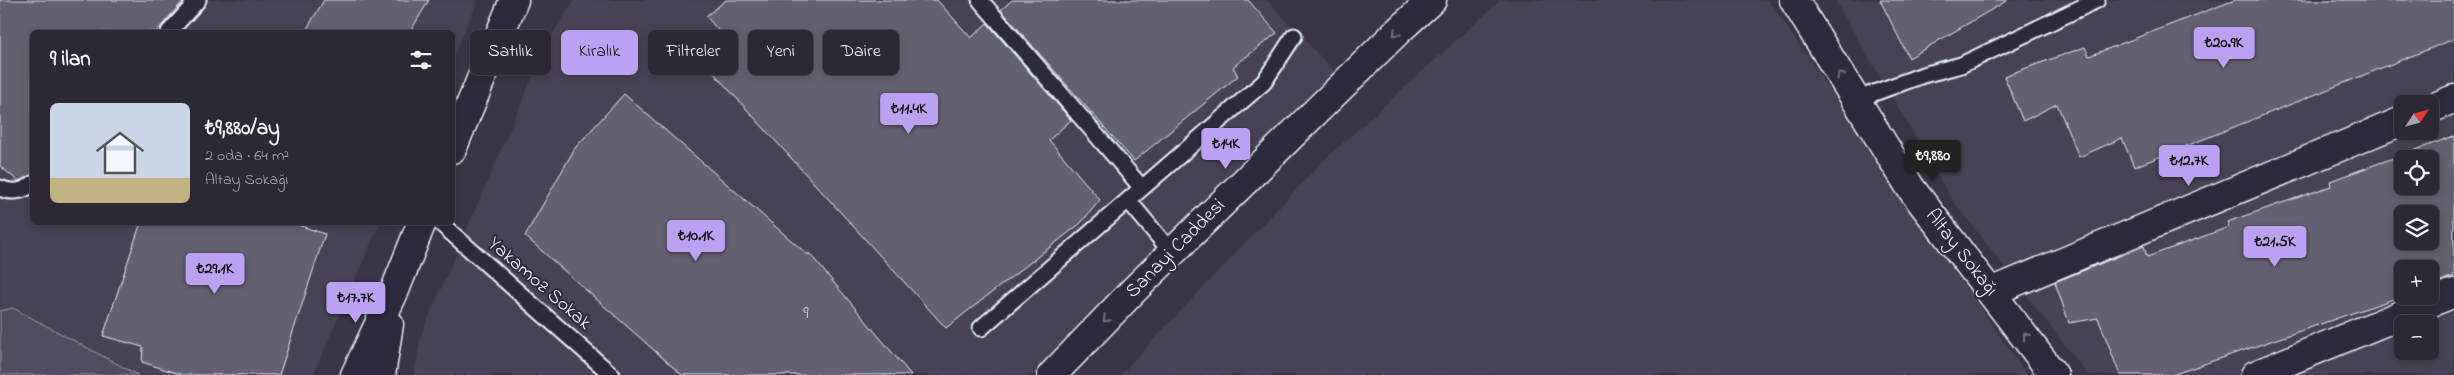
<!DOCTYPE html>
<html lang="tr">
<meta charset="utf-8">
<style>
:root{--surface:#2c2836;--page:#383442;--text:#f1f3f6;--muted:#a6a6ad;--line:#484451;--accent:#bca0f2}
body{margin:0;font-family:"Indie Flower",sans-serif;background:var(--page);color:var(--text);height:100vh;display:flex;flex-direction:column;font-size:19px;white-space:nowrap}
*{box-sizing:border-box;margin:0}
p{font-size:16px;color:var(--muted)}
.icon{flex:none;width:28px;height:28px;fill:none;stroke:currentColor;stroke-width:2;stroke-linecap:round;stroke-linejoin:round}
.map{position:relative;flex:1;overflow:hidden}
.side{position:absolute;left:30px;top:30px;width:425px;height:195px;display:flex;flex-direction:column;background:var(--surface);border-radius:8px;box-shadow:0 2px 8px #0003,0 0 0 1px var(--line)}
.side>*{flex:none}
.hud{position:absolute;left:470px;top:30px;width:475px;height:45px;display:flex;gap:10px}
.needle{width:32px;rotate:54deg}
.tools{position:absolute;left:2394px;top:95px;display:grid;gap:10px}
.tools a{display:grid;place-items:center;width:45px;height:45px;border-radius:8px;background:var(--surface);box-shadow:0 2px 8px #0003,0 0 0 1px var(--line);font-size:25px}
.price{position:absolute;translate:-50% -42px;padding:0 11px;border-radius:5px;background:var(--accent);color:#111;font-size:16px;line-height:32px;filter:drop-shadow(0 1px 2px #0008)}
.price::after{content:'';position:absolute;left:50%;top:30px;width:15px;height:11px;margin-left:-8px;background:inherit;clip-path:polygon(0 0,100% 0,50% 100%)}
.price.selected{background:#222;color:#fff}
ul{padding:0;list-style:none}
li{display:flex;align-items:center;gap:15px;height:125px;padding:0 20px}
li span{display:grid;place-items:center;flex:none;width:140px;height:100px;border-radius:8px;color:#555}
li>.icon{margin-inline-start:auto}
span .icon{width:60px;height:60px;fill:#fffc;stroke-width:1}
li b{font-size:21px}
h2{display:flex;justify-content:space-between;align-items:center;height:60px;padding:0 20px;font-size:21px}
.tag{padding:0 18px;border-radius:8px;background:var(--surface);box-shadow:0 2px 8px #0003,0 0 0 1px var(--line);font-size:18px;line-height:45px}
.tag.selected{background:var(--accent);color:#111}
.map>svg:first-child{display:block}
</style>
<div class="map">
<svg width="2454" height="375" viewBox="0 0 2454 375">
<rect width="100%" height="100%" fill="#3a3648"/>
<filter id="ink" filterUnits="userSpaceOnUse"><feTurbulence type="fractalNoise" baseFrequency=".02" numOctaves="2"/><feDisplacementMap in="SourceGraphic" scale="10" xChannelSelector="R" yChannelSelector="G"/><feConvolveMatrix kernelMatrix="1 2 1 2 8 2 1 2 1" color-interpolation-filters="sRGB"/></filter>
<g filter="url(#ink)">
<path fill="#464354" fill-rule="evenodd" d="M0,0H478L453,58L452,32H32V222L380,223L313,375H138L14,308L0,311Z
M574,0H1267L1335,72L1035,375H414L421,335L549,39Z
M1501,0H1768L2027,375H1120L1323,161Z
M1835,0H2454V375H2088L1951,198ZM2402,104H2430V131H2402ZM2402,159H2430V186H2402ZM2402,214H2430V241H2402ZM2402,269H2430V296H2402ZM2402,324H2430V351H2402Z"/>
<path fill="#504e5f" stroke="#9ca0ac" d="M13,308L138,375H0V311Z"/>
<path fill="#636171" stroke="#e8f1f8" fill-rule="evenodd" d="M0,0H184L156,32H32V175L18,181L0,166Z
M324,0H429L410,32H305Z
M726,0H937L971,38L987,23L1071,120L1049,140L1100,200L1081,223L946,328L699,57L724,37L706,16Z
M1012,0H1248L1277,33L1233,67L1238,76L1134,161L1001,10Z
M1880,0H2008L1909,58Z
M2235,0H2454V39L2134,167L2122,138L2079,157L2057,104L2023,121L2004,76L2085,47L2089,56Z
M624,94L808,255L809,253L911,375H682L525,236L575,148Z
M2454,136V276L2430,285V269H2402V296L2172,375H2120L2098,318L2069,323L2055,282L2144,246L2147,257L2229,227L2227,222L2331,186L2330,181ZM2402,159H2430V186H2402ZM2402,214H2430V241H2402Z
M141,222H289L325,234L279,375H182L142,362L143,347L103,336Z"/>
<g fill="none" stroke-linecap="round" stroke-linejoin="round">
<defs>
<path id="service" d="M980,0L1142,188
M169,32L198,0
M1855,100L1923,75L1961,65L2097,0
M0,188C11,193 23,192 32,184
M1128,200L1172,253
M439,222L612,375
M981,328L1264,82L1294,36"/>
<path id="minor" d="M2430,109L2454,99
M1991,292L2402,121
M2255,375L2454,293"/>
<path id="tertiary" d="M1794,0L1910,187L2054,375"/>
<path id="secondary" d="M452,149L514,0
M355,375L395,290L422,222
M381,375L389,324
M1052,375L1134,290L1399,30L1432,0"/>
</defs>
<use href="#service" stroke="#e8f1f8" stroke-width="19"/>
<use href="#minor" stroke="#e8f1f8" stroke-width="31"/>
<use href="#tertiary" stroke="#e8f1f8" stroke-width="31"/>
<use href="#secondary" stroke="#e8f1f8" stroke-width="31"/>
<use href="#service" stroke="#2f2a3d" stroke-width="15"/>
<use href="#minor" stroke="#2f2a3d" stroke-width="28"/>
<use href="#tertiary" stroke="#2f2a3d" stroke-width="28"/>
<use href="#secondary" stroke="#2f2a3d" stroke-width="28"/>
</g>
<defs><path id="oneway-chevron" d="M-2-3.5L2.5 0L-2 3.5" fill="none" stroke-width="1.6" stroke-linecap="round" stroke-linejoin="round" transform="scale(1.25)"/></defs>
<g stroke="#70707e">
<use href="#oneway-chevron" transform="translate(1396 33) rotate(136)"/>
<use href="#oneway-chevron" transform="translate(1840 75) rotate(-121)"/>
<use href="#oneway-chevron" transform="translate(1106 319) rotate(134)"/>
<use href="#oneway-chevron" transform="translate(2026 336) rotate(-128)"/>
</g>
</g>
<g text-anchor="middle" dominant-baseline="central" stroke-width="4" stroke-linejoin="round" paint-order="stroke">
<g font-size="18" fill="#c7cdd6">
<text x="806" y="314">9</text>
</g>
<g font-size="20" fill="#e8f1f8" stroke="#2f2a3d">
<text transform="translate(1176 249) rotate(-45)">Sanayi Caddesi</text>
<text transform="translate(1961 253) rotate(52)">Altay Sokağı</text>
<text transform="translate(539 284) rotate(41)">Yakamoz Sokak</text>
</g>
</g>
</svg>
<div class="tools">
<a><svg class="needle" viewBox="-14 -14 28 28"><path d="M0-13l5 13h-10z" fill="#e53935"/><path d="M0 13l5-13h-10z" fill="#a6a6ad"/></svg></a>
<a><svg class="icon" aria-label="locate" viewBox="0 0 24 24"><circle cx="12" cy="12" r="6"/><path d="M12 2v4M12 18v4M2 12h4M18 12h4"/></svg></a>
<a><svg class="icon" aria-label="layers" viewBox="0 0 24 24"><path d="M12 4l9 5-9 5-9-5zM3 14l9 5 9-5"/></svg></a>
<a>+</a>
<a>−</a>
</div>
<b class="price" style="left:2224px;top:69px">₺20.9K</b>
<b class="price" style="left:909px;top:135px">₺11.4K</b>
<b class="price" style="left:1226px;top:170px">₺14K</b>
<b class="price selected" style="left:1933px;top:182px">₺9,880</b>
<b class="price" style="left:2189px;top:187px">₺12.7K</b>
<b class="price" style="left:696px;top:262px">₺10.1K</b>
<b class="price" style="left:2275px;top:268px">₺21.5K</b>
<b class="price" style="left:215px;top:295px">₺29.1K</b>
<b class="price" style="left:356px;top:324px">₺17.7K</b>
<div class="hud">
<a class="tag">Satılık</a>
<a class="tag selected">Kiralık</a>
<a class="tag">Filtreler</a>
<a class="tag">Yeni</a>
<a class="tag">Daire</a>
</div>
<section class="side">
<h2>9 ilan<svg class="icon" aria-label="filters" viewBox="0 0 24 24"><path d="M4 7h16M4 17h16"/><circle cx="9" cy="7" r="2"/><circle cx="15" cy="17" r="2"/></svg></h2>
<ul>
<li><span style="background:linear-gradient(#c9d6e8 75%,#c2b280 0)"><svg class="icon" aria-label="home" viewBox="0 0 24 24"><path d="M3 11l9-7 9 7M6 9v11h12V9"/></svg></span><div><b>₺9,880/ay</b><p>2 oda · 64 m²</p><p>Altay Sokağı</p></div></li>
</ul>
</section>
</div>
